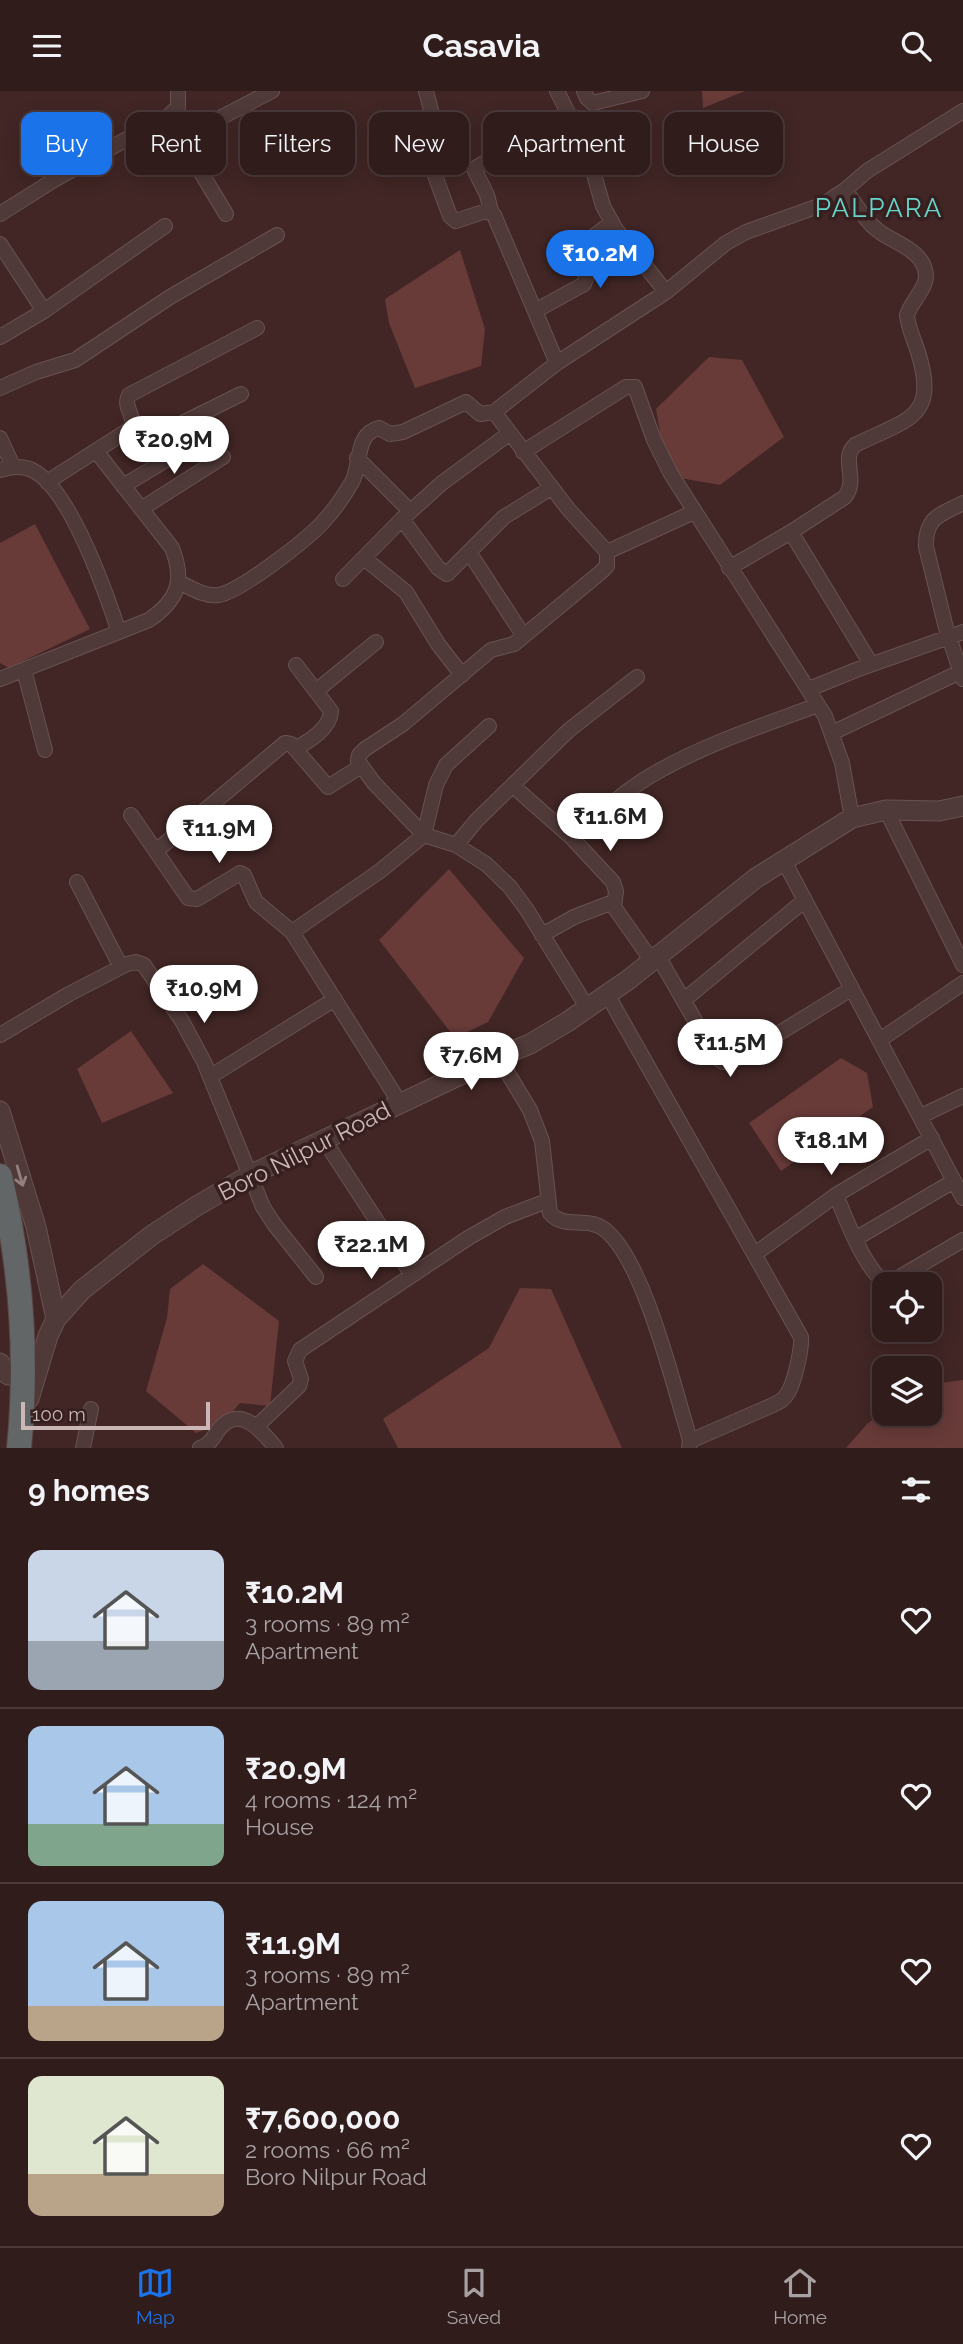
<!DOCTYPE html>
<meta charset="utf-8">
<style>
:root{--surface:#311c1c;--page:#3d2929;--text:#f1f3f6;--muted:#a8a1a3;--line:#4c3a3b;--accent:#1a73e8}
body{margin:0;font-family:Raleway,sans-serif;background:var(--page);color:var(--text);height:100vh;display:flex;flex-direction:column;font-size:26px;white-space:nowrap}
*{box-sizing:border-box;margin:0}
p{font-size:23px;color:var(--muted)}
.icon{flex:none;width:38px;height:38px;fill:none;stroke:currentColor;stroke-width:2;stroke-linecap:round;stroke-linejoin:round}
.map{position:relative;height:1357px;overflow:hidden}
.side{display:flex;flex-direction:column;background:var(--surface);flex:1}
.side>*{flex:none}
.hud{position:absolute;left:21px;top:21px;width:922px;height:63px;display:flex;gap:14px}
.buttons{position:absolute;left:872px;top:1181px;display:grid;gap:14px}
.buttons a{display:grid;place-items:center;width:70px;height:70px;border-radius:14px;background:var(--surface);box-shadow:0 4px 18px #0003,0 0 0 2px var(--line);font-size:35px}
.scale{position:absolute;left:21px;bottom:18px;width:189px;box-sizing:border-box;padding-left:7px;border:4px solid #cbb8b6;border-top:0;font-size:19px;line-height:24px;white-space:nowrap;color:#cbb8b6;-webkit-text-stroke:5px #361f1e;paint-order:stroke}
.price{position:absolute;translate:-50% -60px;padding:0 16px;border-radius:24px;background:#fff;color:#222;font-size:23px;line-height:46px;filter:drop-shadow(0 2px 4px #0008)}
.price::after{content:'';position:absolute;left:50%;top:42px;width:21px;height:16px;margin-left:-10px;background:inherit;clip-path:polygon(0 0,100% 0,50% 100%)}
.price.current{background:var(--accent);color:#fff}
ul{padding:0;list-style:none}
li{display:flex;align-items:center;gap:21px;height:175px;padding:0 28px}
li+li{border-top:2px solid var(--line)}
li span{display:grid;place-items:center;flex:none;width:196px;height:140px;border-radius:14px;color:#555}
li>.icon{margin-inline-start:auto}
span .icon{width:84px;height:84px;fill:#fffc;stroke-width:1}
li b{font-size:30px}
h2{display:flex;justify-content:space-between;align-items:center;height:84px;padding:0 28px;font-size:30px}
.chip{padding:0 24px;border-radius:14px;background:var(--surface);box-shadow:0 4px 18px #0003,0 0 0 2px var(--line);font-size:24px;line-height:63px}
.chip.current{background:var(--accent);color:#fff}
header{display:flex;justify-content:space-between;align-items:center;height:91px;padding:0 28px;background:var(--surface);font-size:32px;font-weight:700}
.tabs{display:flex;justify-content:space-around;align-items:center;height:98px;border-top:2px solid var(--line);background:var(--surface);font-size:19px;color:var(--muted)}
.tabs a{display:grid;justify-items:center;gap:4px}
.tabs .current{color:var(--accent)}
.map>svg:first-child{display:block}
</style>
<header><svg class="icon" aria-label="menu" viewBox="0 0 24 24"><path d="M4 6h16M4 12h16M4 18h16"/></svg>Casavia<svg class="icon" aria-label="search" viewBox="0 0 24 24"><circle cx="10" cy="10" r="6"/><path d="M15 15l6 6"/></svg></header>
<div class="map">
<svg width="963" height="1357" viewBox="0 0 963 1357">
<rect width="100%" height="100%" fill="#412625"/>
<path fill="#683b39" d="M702,0H745L703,17Z
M460,159L485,238L481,275L415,297L389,232L385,208Z
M709,266L742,269L784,346L720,394L680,387L661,348L656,318Z
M35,433L90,538L9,577L0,572V452Z
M449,778L524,867L488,931L455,947L379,849Z
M131,940L173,1002L102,1032L77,978Z
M841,967L867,982L873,1016L781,1080L749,1032Z
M203,1173L279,1230L270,1315L240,1312L223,1332L196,1342L146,1300L167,1227L170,1198Z
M520,1197L551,1198L622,1357H398L383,1328L489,1257Z
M963,1289V1357H846L868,1332L884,1321V1323H929V1296L940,1292Z"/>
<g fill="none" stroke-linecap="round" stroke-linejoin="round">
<defs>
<path id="minor" d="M426,0L433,27L423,37L421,47L450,125L456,130L486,120L494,124L557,272
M557,0L588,62L603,115L615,137L666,201
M584,0L587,7L593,12L642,0
M163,30L178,16V0
M176,40L226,123
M491,120L487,104L475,80L477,76L533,44
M0,123L54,89L155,32L163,30L182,43L191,42L272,0
M0,153L44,220
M535,220L584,193L586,187L576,159L612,131
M0,246L44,220L165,135
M0,297L36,281L75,269L170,206L277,144
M494,321L557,272L666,201L726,152L746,141L824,113L845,99L867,80L963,20
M133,334L144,343L156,345L241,303
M0,347L13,375
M523,361L626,296H635L654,349L671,383L825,625L842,672L852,727
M357,367L410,420
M0,379C11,376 21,374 32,379C70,397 106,502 119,541
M47,391L130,338L133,334C133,323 123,314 129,304L257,237
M123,395L206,345
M963,412C940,424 925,426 926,456L946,537L963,588
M141,418L223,366
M402,428L438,477L447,483L504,426L551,397
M791,441L871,573
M469,461L523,544
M364,467L406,501L438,553L462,584
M729,477L791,441L845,406C859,387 840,368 855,354C907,328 939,328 918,261C914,248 908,237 907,224C911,211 926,198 926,185C925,158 892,152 876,138C864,128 855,112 845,99
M343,488L402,428L442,392L510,342
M179,491C191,497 205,506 219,504C241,500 308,448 324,430C334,419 344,405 352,391C361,375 355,342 379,337L390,343L403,341L466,311L480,323L494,321L497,325L569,419L607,461
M24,579L45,659
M0,588L149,529C178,509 185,490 172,457L96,360
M809,598L856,579L963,541
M316,600L376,551
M832,642L960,581
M295,658C309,650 330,638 331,620L296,574
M513,695L572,747L613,791L616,800L614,816L652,870
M886,719L963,874
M131,724L188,807L197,808L240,782L244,784L256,811L292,841
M572,747C599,724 626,698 657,681C708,652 764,634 818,614
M456,754L477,729L569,639L637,586
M156,760L285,652L291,653L328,696L360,676
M784,770L963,1107
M77,791L121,876
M542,844L574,826L613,811
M658,865L716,966L723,971L732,970L742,965L851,898
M607,903L801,1246C802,1258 794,1294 787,1303C784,1309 779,1311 773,1314L690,1350
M684,909L805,809
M587,916L527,819L510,796L486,773L456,754L424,744L374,692L358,670L359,664L365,658L403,633L491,559L514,553L601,481L607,475V461L694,421
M0,944L69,903L127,873L136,871L144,874L182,930L204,971L263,1116L274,1133L316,1186
M880,949L963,892
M498,966L530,1019L542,1050L550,1122C564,1139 586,1125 604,1138C642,1166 672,1288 686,1335L690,1350L689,1357
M211,985L335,908
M400,1012L292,841L380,780L424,744L436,694L446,674L489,635
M921,1025L963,1005
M324,1049L412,1184
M836,1104C846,1128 864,1176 884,1191L898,1187L963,1149
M855,1148L954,1090
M755,1163L836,1104L932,1047
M257,1335L299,1295L301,1288L295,1270L300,1259L468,1147L505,1126L547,1110
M83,1357L91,1318
M200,1357C211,1353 213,1347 219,1338C240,1313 262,1340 276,1357"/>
<path id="tertiary" d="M0,1020L36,1136L56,1228
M0,1272L8,1284
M29,1308L48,1245L56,1228L82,1199L152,1144L195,1116L250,1084L498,966L530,953L567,931L628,889L756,787L852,727L886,719L939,720L963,715"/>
<path id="trunk" d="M0,1085C21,1174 28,1266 19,1357"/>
</defs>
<use href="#minor" stroke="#685351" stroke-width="16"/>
<use href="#tertiary" stroke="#685351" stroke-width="21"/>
<use href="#trunk" stroke="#584241" stroke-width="26"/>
<use href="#minor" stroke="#503a39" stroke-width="14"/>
<use href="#tertiary" stroke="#503a39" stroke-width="19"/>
<use href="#trunk" stroke="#636667" stroke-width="24"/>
</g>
<defs><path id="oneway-shaft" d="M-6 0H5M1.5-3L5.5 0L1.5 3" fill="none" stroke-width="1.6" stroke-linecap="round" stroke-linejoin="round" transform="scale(1.75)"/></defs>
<use stroke="#947f7e" href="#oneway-shaft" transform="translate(20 1085) rotate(74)"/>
<g text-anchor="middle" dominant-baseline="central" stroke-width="7" stroke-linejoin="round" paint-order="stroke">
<g font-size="24" fill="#cbb8b6" stroke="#361f1e">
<text transform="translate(304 1060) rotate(-27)">Boro Nilpur Road</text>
</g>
<g font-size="26" letter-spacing="2" fill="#65d6ca" stroke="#361f1e">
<text x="879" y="117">PALPARA</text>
</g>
</g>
</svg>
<div class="buttons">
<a><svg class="icon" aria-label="locate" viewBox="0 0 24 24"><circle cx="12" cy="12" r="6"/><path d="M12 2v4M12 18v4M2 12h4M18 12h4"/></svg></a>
<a><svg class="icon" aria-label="layers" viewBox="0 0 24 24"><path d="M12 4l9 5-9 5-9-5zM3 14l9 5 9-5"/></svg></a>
</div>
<div class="scale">100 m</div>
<b class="price current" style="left:600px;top:199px">₹10.2M</b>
<b class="price" style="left:174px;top:385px">₹20.9M</b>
<b class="price" style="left:610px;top:762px">₹11.6M</b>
<b class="price" style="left:219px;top:774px">₹11.9M</b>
<b class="price" style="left:204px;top:934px">₹10.9M</b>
<b class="price" style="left:730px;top:988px">₹11.5M</b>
<b class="price" style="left:471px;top:1001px">₹7.6M</b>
<b class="price" style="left:831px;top:1086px">₹18.1M</b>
<b class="price" style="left:371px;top:1190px">₹22.1M</b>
<div class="hud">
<a class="chip current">Buy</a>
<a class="chip">Rent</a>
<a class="chip">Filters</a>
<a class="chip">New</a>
<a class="chip">Apartment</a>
<a class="chip">House</a>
</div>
</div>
<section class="side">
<h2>9 homes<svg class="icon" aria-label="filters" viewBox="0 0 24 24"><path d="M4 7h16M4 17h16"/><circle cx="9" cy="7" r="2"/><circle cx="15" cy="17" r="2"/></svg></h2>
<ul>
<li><span style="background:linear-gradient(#c9d6e8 65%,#9aa5b1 0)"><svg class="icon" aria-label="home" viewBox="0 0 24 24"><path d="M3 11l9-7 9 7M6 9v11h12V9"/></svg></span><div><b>₹10.2M</b><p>3 rooms · 89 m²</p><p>Apartment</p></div><svg class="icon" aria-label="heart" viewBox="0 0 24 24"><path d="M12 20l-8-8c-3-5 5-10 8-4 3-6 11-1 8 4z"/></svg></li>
<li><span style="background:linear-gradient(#a9c7e8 70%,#7fa58c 0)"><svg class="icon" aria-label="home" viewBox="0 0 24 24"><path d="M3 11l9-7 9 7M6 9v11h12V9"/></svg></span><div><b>₹20.9M</b><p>4 rooms · 124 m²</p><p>House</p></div><svg class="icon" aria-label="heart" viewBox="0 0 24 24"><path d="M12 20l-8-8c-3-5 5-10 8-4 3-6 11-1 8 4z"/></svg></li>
<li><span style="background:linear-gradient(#a9c7e8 75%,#b9a48a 0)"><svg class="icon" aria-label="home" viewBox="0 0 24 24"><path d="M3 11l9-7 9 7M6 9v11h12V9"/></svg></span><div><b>₹11.9M</b><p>3 rooms · 89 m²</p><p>Apartment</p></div><svg class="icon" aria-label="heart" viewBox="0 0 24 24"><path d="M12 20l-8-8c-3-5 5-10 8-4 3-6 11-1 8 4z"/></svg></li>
<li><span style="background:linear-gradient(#dfe7d0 70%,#b9a48a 0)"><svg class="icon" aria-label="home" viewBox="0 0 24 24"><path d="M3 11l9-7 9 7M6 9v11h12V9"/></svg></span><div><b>₹7,600,000</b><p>2 rooms · 66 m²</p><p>Boro Nilpur Road</p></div><svg class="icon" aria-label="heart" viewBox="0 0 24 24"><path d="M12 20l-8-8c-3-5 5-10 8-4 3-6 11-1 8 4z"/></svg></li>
</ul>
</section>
<nav class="tabs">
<a class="current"><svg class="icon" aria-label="map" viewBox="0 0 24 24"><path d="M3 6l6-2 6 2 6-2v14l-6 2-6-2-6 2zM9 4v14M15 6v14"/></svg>Map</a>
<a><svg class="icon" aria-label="saved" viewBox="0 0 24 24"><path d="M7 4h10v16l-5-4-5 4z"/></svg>Saved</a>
<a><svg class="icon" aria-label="home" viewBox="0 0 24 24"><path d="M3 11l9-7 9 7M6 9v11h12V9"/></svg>Home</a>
</nav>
